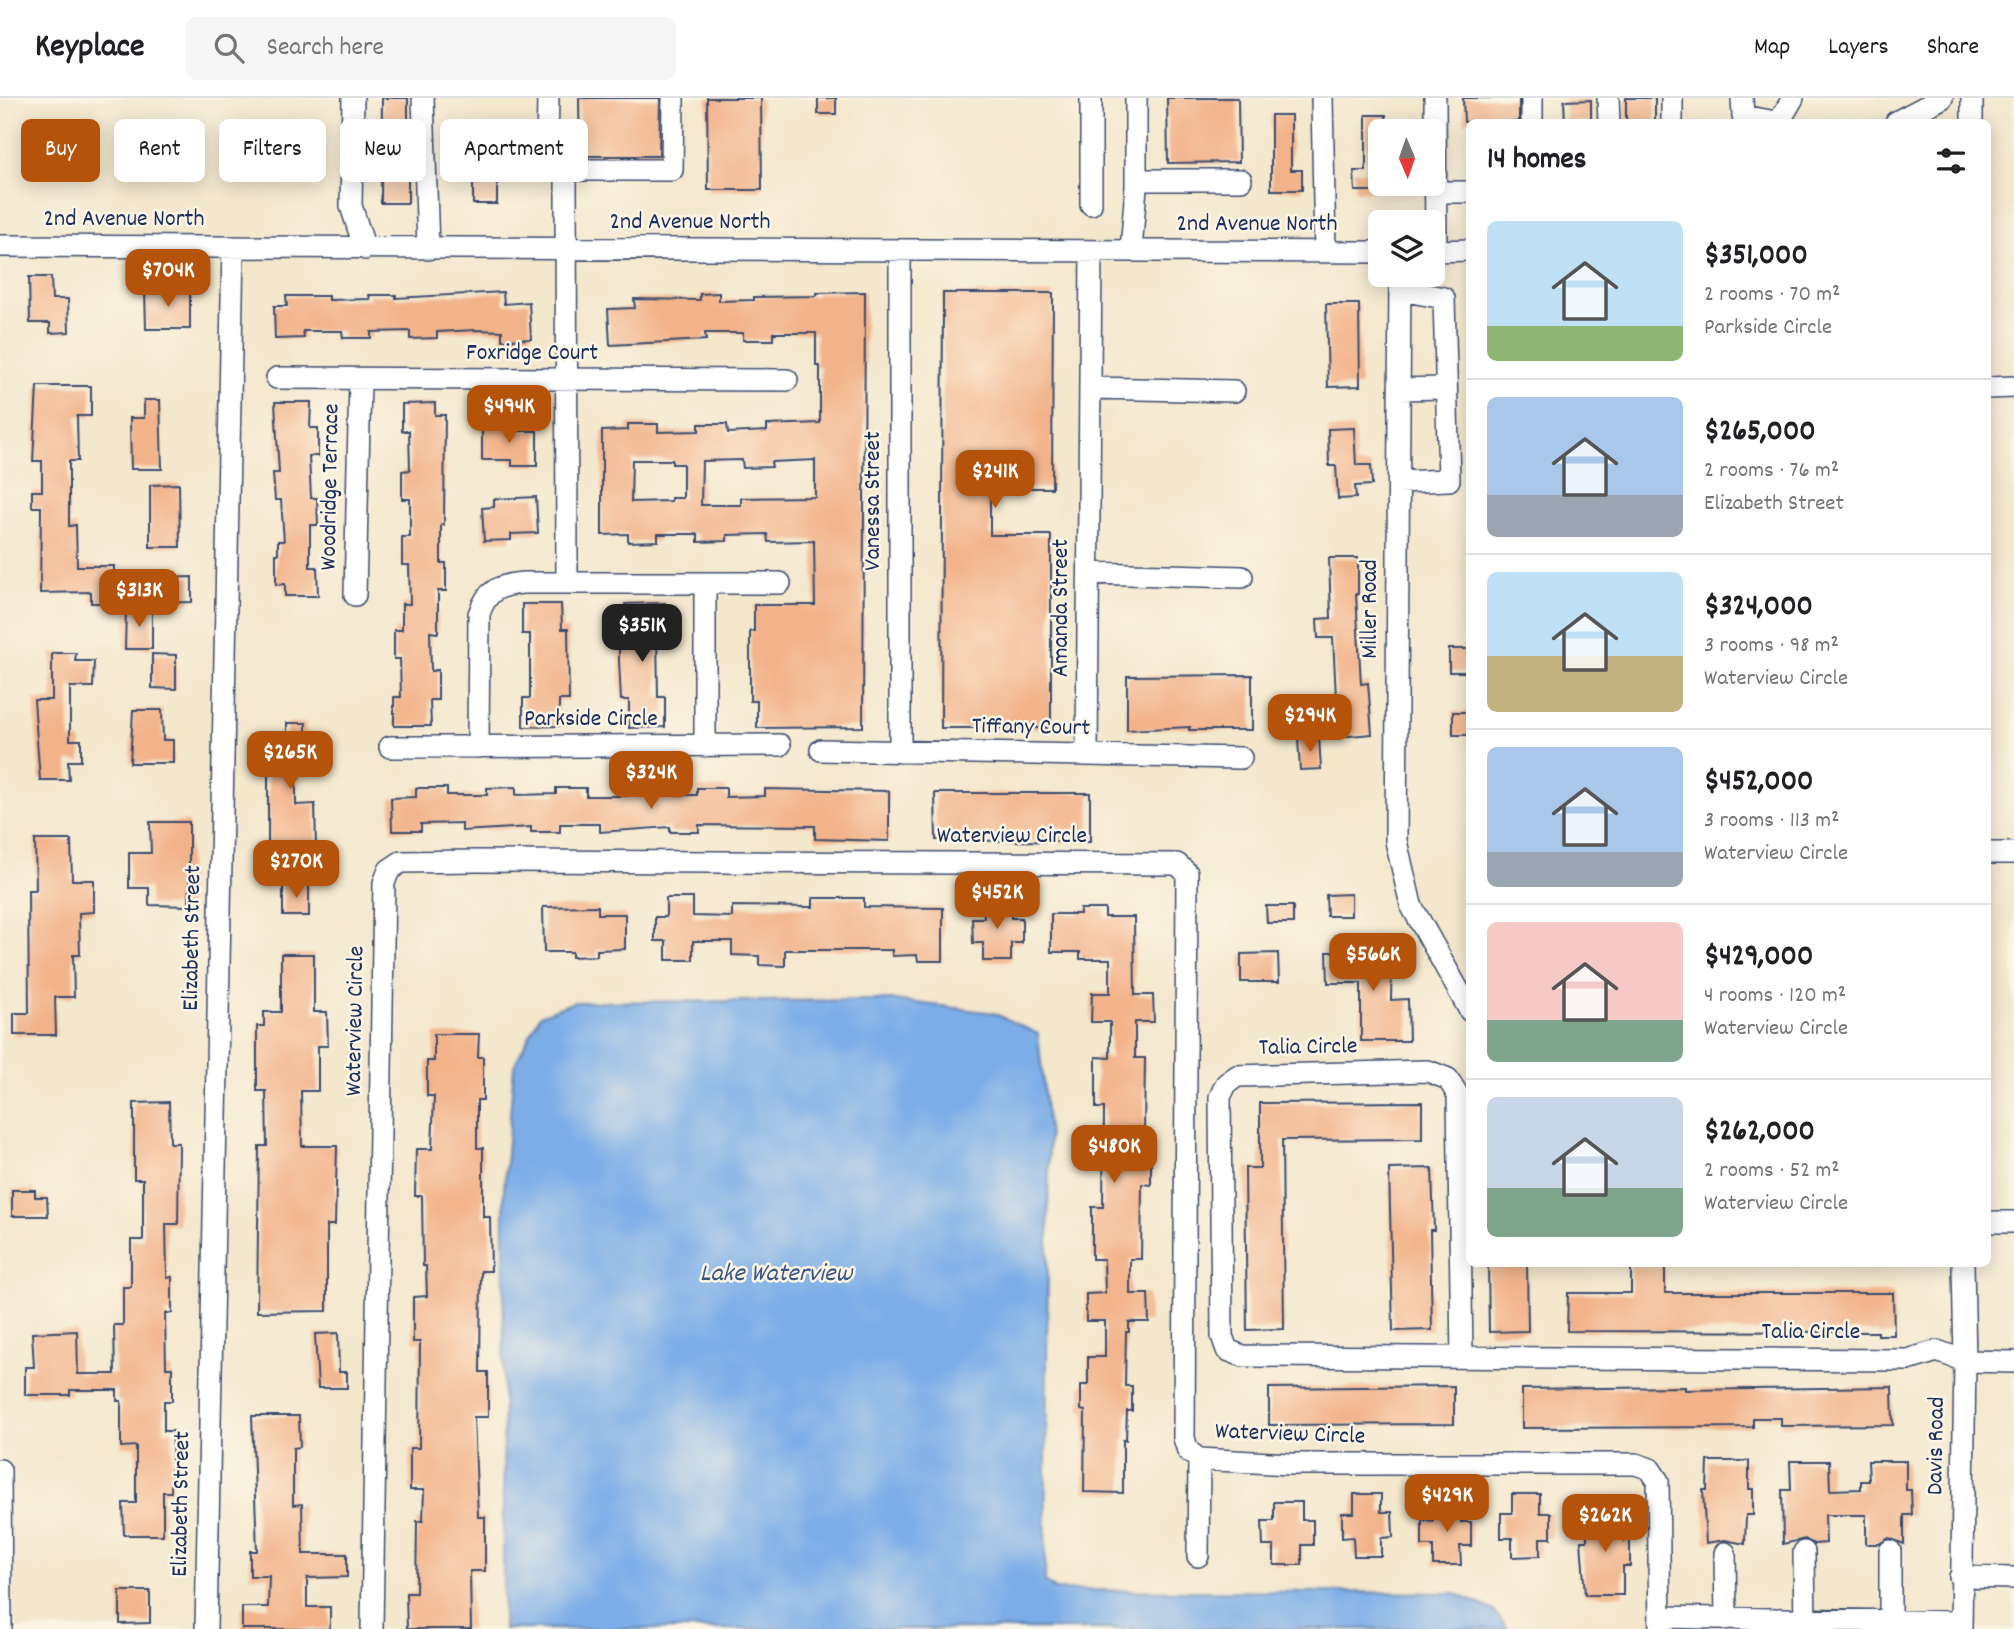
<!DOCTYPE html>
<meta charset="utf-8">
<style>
:root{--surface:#fff;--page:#f6f6f6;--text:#202124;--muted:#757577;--line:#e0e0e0;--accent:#b45309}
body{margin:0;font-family:Dekko,sans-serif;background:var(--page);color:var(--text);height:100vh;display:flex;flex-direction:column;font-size:26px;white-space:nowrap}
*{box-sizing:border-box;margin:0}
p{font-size:23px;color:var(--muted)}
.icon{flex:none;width:38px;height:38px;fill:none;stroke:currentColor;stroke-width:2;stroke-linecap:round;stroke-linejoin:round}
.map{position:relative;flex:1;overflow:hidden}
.side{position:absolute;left:1466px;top:21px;width:525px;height:1148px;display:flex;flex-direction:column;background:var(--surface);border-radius:10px;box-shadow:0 4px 18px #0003}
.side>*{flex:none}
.banner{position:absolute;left:21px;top:21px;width:665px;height:63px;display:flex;gap:14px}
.needle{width:46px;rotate:178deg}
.tools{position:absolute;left:1368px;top:21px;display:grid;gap:14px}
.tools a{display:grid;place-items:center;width:77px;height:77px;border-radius:10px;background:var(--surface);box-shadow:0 4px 18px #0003;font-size:35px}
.price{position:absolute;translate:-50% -60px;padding:0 16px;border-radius:14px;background:var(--accent);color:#fff;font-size:23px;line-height:46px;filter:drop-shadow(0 2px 4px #0008)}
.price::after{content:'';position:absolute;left:50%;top:42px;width:21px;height:16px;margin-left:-10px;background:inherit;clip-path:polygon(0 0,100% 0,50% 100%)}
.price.selected{background:#222;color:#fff}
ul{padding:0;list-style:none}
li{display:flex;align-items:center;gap:21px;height:175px;padding:0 21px}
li+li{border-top:2px solid var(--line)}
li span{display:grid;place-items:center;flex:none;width:196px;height:140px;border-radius:10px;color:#555}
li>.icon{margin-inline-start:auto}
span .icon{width:84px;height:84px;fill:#fffc;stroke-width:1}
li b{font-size:30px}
h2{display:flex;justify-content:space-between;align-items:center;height:84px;padding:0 21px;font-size:30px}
.tag{padding:0 24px;border-radius:10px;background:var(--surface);box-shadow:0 4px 18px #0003;font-size:24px;line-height:63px}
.tag.selected{background:var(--accent);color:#fff}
header{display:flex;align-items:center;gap:42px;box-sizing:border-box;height:98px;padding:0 35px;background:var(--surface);border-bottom:2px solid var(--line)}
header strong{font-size:33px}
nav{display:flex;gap:38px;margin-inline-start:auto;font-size:24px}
.search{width:490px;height:63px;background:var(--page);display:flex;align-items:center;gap:18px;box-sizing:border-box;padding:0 24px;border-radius:10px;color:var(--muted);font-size:26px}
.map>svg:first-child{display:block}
</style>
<header>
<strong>Keyplace</strong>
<div class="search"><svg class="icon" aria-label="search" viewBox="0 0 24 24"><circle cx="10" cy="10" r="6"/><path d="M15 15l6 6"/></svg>Search here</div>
<nav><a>Map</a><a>Layers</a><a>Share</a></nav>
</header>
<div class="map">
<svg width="2014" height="1531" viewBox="0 0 2014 1531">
<rect width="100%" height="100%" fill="#fcf5e5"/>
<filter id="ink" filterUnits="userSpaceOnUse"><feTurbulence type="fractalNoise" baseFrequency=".0143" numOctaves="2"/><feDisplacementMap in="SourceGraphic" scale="14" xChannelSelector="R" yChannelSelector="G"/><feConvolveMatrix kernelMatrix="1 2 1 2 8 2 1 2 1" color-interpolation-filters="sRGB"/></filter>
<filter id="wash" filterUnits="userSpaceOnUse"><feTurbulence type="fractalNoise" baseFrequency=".00686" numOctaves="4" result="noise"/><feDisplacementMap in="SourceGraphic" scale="28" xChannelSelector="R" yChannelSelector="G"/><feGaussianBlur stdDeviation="1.57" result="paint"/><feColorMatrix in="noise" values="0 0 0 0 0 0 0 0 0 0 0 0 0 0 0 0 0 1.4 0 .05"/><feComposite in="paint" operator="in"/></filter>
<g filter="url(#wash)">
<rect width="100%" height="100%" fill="#f3e7cc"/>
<path fill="#7cade7" stroke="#4c6ea2" stroke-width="2" d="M894,902L994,915L1038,936L1049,1040L1045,1484L1056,1492L1455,1495L1493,1512L1508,1531H503L504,1091L514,968L540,917L574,904Z"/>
<g id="blocks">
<path fill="#f2b38a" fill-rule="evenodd" d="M382,0H408V105H381Z
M579,0H660L659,58H580Z
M707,0H761L762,92H708Z
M818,0H836V16H818Z
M1167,0H1238L1239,64L1168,65Z
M1463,0H1519V24H1464Z
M1626,0H1655V24H1626Z
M1591,2V24H1565L1564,3Z
M1271,17H1291V72H1302V92H1271Z
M1366,17H1386V33H1381V93H1355L1354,73H1366Z
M446,65H497V106H473V82H446Z
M29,179H51L52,201H68L69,234L50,235V225H30Z
M190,190V231H146L145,191Z
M503,194L504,206L529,204L531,241L502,242V233L476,232L437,234V240L410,241V233L371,234V240H343L342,233H303L304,240L275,241L274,208H287L286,198H329V202L370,201L369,197H396V200Z
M865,194L863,629L757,630V603H750V533H754V507H815L814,443L768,444L767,436L727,437V443L698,444V436H658V443L628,444V436L602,437V333L628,332V326H658V334L699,333V326H727L728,335L767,333V327L820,325V268H816V235H773V242H743V235H705L706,242L610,247L608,211L635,210L634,201L700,202V196L719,195V203L754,202V199L816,198V195ZM632,362H672V366H683V400H671V403L631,404ZM742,362L743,370L772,369L771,364L815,362V399L741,400V407H701L702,363Z
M943,195H1053L1052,390H990V437H1051V630H941Z
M1326,206H1359L1360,288L1328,289Z
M37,288H91V318H77L78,363H69V428L76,427L77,468H114V505H91V494L40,495L41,409H32V393H42V363H33Z
M144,302H160L162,371H131L130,320H144Z
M275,304H311L310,330H318V358H309L311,400H317L318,427H310V469H317L318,498H285V486L276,487V456H278V443H284L281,402H275L273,375H279Z
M435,305V317H445L444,427H441V465H446V493H438V535L430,534L431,573L438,572V602H430L431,628H394V599H401L400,561H394V532H402V506H410L409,467H402V439H410V401H402V373L410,372L409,333H402V306Z
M482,325H511V333H537V368H512V362H482Z
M1354,330L1356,367H1371L1372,387L1355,388L1356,400L1338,401L1336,368H1329L1328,331Z
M179,386L180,449H150V387Z
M536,399L538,435L511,436V442L484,443L482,410L494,409V401Z
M1329,460H1358V496H1356L1361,586L1368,585L1372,636L1338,639L1333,540H1318L1317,521L1331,520Z
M192,479V504L147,505V480Z
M665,505L666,535L657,536L658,599H665V629L629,630V602H621L619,563V531H626L625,506Z
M522,506H561L562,531H568L569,602H559V628L523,629V600H530V536H522Z
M126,510H152V551H125Z
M1449,551H1470V574H1449Z
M52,555H76L75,563H94L93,589H70V642H81V663H68L69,682H40L34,602H52Z
M152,556L176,557V591L152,590Z
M1252,577V632H1189L1190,629L1127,632V578Z
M133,612H162L163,642H173V665H130Z
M1453,614H1470V637H1453Z
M287,625H306V635H315V657H303V668H296V707L315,706L316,748L268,749V646H287Z
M1319,639L1321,671L1300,672L1298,641Z
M516,689V697L556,696V690H586V698H626V690H656V697H697V690H726V699L765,698V691L889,693V743L815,741V728L699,727V734H670V729L600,734V726H560V734H531V729L462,733V725L421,726V733H392L391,700L416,699V690H447V697H487V690Z
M935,695H1090V744L936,742Z
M150,724H189V808L149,807V790H129V755H151Z
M35,742H71L72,782H94V814L79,815L80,857H73L74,899H55L56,937H14V915H29L28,792H36Z
M283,787H309V818H283Z
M1351,796V818H1327L1326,797Z
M666,800H693V818L732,819V808L813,809V800H864V809L943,810V863H918L917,857L892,858V852H785V868L759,867V858L732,857V843H693V862H666V843H655V819H666Z
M983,802H1011V820H1022V845H1011V863H983V845H973L972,820H984Z
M598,808V816H625V851L597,852V858L572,859V854H544L543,809Z
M1266,808H1293V825H1267Z
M1080,811H1105V819H1134L1135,897H1153L1154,924H1135V960H1145L1144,1035H1151V1087L1142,1086L1141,1161H1130V1196H1148L1149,1224H1129V1234H1126L1125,1288H1132V1313H1127L1126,1342H1123V1395L1084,1394L1085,1313L1081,1312V1287H1088V1259H1105V1223H1086V1196L1105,1195L1104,1161H1092V1109H1103L1104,1010H1096V959L1110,960V924H1091L1092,895H1110V861H1080V854H1051V816H1080Z
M1327,854H1392L1391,902L1408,901L1409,943H1361V885H1328Z
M1278,855L1279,884H1241V856Z
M281,856H314V914H327L328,948H318V993H301L302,1048H337L335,1127H327V1213L257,1214L259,1048H267L266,993H257V928H264V914H281Z
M434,936H479L478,959H483V1002H477V1050H483V1119H490L491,1173H481L480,1274H488V1319H474L478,1419H485V1473H470L471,1531H407L406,1495H416L417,1423H423L424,1392H410V1350H419L420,1244H413V1199L427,1198L426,1168H423L422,1098H415L416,1051H432L434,998H427V963H434Z
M169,1004L170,1045H179L178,1126H166L167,1180L172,1179V1215H165L166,1270H172V1303H164V1333H173L171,1394H163V1437H124L123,1405H136V1348L121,1349V1303H117V1292H70V1297H25V1269H34L32,1235L77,1233L78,1276H115L114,1227H123V1189H131V1142H143V1081H134V1005Z
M1422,1004V1041L1282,1042L1284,1231L1247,1232L1245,1070H1260V1005Z
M1432,1070L1434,1132H1430L1432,1232L1393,1233L1389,1071Z
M12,1092H35V1099H47L48,1118H12Z
M1488,1166H1527L1528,1233L1489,1234Z
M1631,1166H1665V1195H1893L1894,1237H1878V1234L1567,1233L1568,1195H1631Z
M338,1235L339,1274H347V1290H318L315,1236Z
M1454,1288V1326L1269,1327V1290Z
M1685,1289V1292L1892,1289L1893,1327L1781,1328V1320H1753V1329L1522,1330V1291Z
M252,1318H299L300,1349L293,1350V1407L302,1406L303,1456H347V1479L307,1480V1509H330V1531H242V1509H268L269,1478H250V1453H257Z
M1708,1363H1749V1391H1753V1417H1746L1745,1446L1725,1442L1706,1445L1703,1392H1707Z
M1790,1363H1829L1830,1392L1861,1391V1383H1869L1868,1363H1906V1392H1911L1912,1417H1904V1446L1889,1440L1879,1446H1866V1417H1825L1826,1445L1814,1446L1805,1441L1783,1446L1782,1392H1791Z
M1354,1396H1381V1414H1392L1393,1439L1381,1440V1458H1354L1353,1439L1342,1440V1415H1354Z
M1512,1396H1540V1415H1551V1440H1540V1458L1512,1459V1440H1501V1415H1512Z
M1274,1404H1302V1422H1313V1447H1302V1467H1274V1448H1263L1262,1423H1274Z
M1433,1405H1461V1424H1471V1448H1460L1461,1467H1433V1448H1422V1423H1433Z
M1587,1414H1625V1443L1630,1442V1468H1623V1497H1585L1581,1443H1587Z
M120,1493H150V1525L120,1526Z"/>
</g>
</g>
<g filter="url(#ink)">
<use href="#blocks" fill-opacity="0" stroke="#3b4b6e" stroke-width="2"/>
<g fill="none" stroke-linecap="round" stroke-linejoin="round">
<defs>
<path id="minor" d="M353,0L351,108L365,151
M423,0L428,151
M548,0L547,52L553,66L566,72H672L673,0
M1322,0L1325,154
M1435,0L1436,153
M1608,0L1609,24
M1672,0V24
M1742,0L1743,18L1776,24
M1532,24V0
M1779,24L1793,0
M1896,24L1942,0
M1972,24V0
M566,72L567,484
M1136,82H1241
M1436,94H1470
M1091,106V0
M0,148L1381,154
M900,152V654
M1131,153L1136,89V0
M1433,153L1470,152
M1400,177L1396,743L1411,807L1470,913
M277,280L787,282
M1090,290L1234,293
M1988,290L2014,289
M1399,291L1446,290
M1399,384L1449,382L1444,200L1400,192
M1089,475L1242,479
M705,485V648
M355,497L360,282
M390,649L780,647
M478,649L479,516C487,492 499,487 523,485H780
M821,652L1241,660
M1087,657L1091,153
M1988,755H2014
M1988,1124H2014
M1462,1259L1458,997L1448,981L1428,973L1237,978L1226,986L1220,999L1222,1238L1227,1252L1243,1258L1908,1262L1937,1253L1965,1263L2014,1264
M0,1372L1,1531
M1890,1453V1524
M1804,1454L1805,1531
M1725,1455L1726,1521
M1198,1458L1199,1361
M1960,1479L2014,1480
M1660,1519L1960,1524
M206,1531L233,149
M372,1531L384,785L389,772L401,764L477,763L1177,766L1187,775L1184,1340L1188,1353L1199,1361L1290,1366H1636L1650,1371L1658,1383L1660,1531
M1961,1531L1965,1263L1963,1166"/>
</defs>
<use href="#minor" stroke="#3b4b6e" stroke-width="24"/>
<use href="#minor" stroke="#fff" stroke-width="21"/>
</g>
</g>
<g text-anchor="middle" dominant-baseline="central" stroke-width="5" stroke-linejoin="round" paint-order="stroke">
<g font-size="24" fill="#1b2f5e" stroke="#fcf5e5">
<text x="124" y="122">2nd Avenue North</text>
<text x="690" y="125">2nd Avenue North</text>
<text x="1257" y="127">2nd Avenue North</text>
<text x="532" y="256">Foxridge Court</text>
<text transform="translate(331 389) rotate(-89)">Woodridge Terrace</text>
<text transform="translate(874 403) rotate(-90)">Vanessa Street</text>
<text transform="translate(1062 510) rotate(-90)">Amanda Street</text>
<text transform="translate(1371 511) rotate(-90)">Miller Road</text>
<text x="591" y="622">Parkside Circle</text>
<text transform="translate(1031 630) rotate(1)">Tiffany Court</text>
<text x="1012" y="739">Waterview Circle</text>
<text transform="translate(193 840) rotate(-89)">Elizabeth Street</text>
<text transform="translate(356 923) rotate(-89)">Waterview Circle</text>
<text transform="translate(1308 950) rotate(-1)">Talia Circle</text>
<text x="1811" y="1235">Talia Circle</text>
<text transform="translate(1290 1337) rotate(2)">Waterview Circle</text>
<text transform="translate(1937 1348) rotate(-89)">Davis Road</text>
<text transform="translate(182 1406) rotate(-89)">Elizabeth Street</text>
</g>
<g font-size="26" font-style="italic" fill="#385587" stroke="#fcf5e5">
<text x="776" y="1176">Lake Waterview</text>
</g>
</g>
</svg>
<div class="tools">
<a><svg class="needle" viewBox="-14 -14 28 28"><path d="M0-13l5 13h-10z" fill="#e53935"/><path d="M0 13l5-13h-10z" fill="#757577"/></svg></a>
<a><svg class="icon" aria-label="layers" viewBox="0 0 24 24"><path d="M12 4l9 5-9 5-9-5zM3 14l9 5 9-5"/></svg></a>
</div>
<b class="price" style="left:168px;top:211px">$704K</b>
<b class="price" style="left:509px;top:347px">$494K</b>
<b class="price" style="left:995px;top:412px">$241K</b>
<b class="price" style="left:139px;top:531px">$313K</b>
<b class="price selected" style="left:642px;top:566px">$351K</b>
<b class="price" style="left:1310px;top:656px">$294K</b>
<b class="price" style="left:290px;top:693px">$265K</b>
<b class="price" style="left:651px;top:713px">$324K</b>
<b class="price" style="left:296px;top:802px">$270K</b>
<b class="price" style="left:997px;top:833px">$452K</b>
<b class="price" style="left:1373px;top:895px">$566K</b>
<b class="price" style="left:1114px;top:1087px">$480K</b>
<b class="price" style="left:1447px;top:1436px">$429K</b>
<b class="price" style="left:1605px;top:1456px">$262K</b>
<div class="banner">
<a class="tag selected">Buy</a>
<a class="tag">Rent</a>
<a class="tag">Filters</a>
<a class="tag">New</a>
<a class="tag">Apartment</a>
</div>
<section class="side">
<h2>14 homes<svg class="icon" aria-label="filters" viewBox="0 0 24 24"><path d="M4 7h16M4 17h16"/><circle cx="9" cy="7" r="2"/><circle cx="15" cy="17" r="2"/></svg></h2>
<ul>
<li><span style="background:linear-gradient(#bfe0f5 75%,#8fb573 0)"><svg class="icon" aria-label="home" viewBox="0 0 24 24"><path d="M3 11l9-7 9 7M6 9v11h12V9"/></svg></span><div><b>$351,000</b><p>2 rooms · 70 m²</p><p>Parkside Circle</p></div></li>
<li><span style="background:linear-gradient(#a9c7e8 70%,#9aa5b1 0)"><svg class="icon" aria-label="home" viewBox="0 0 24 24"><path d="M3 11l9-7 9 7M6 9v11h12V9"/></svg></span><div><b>$265,000</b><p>2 rooms · 76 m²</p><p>Elizabeth Street</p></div></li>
<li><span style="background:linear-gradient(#bfe0f5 60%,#c2b280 0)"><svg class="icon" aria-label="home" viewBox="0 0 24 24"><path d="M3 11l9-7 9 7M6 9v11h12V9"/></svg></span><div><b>$324,000</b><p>3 rooms · 98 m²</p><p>Waterview Circle</p></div></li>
<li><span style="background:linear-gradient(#a9c7e8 75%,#9aa5b1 0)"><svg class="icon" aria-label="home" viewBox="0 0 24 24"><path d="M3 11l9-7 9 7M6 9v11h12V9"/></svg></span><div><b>$452,000</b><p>3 rooms · 113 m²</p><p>Waterview Circle</p></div></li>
<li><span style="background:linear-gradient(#f6c9c9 70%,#7fa58c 0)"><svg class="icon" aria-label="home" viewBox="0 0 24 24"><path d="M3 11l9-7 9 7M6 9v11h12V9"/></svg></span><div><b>$429,000</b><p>4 rooms · 120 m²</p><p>Waterview Circle</p></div></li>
<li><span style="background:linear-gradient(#c9d6e8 65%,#7fa58c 0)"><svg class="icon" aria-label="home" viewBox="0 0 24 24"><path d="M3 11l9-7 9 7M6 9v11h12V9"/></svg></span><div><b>$262,000</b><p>2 rooms · 52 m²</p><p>Waterview Circle</p></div></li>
</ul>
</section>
</div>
